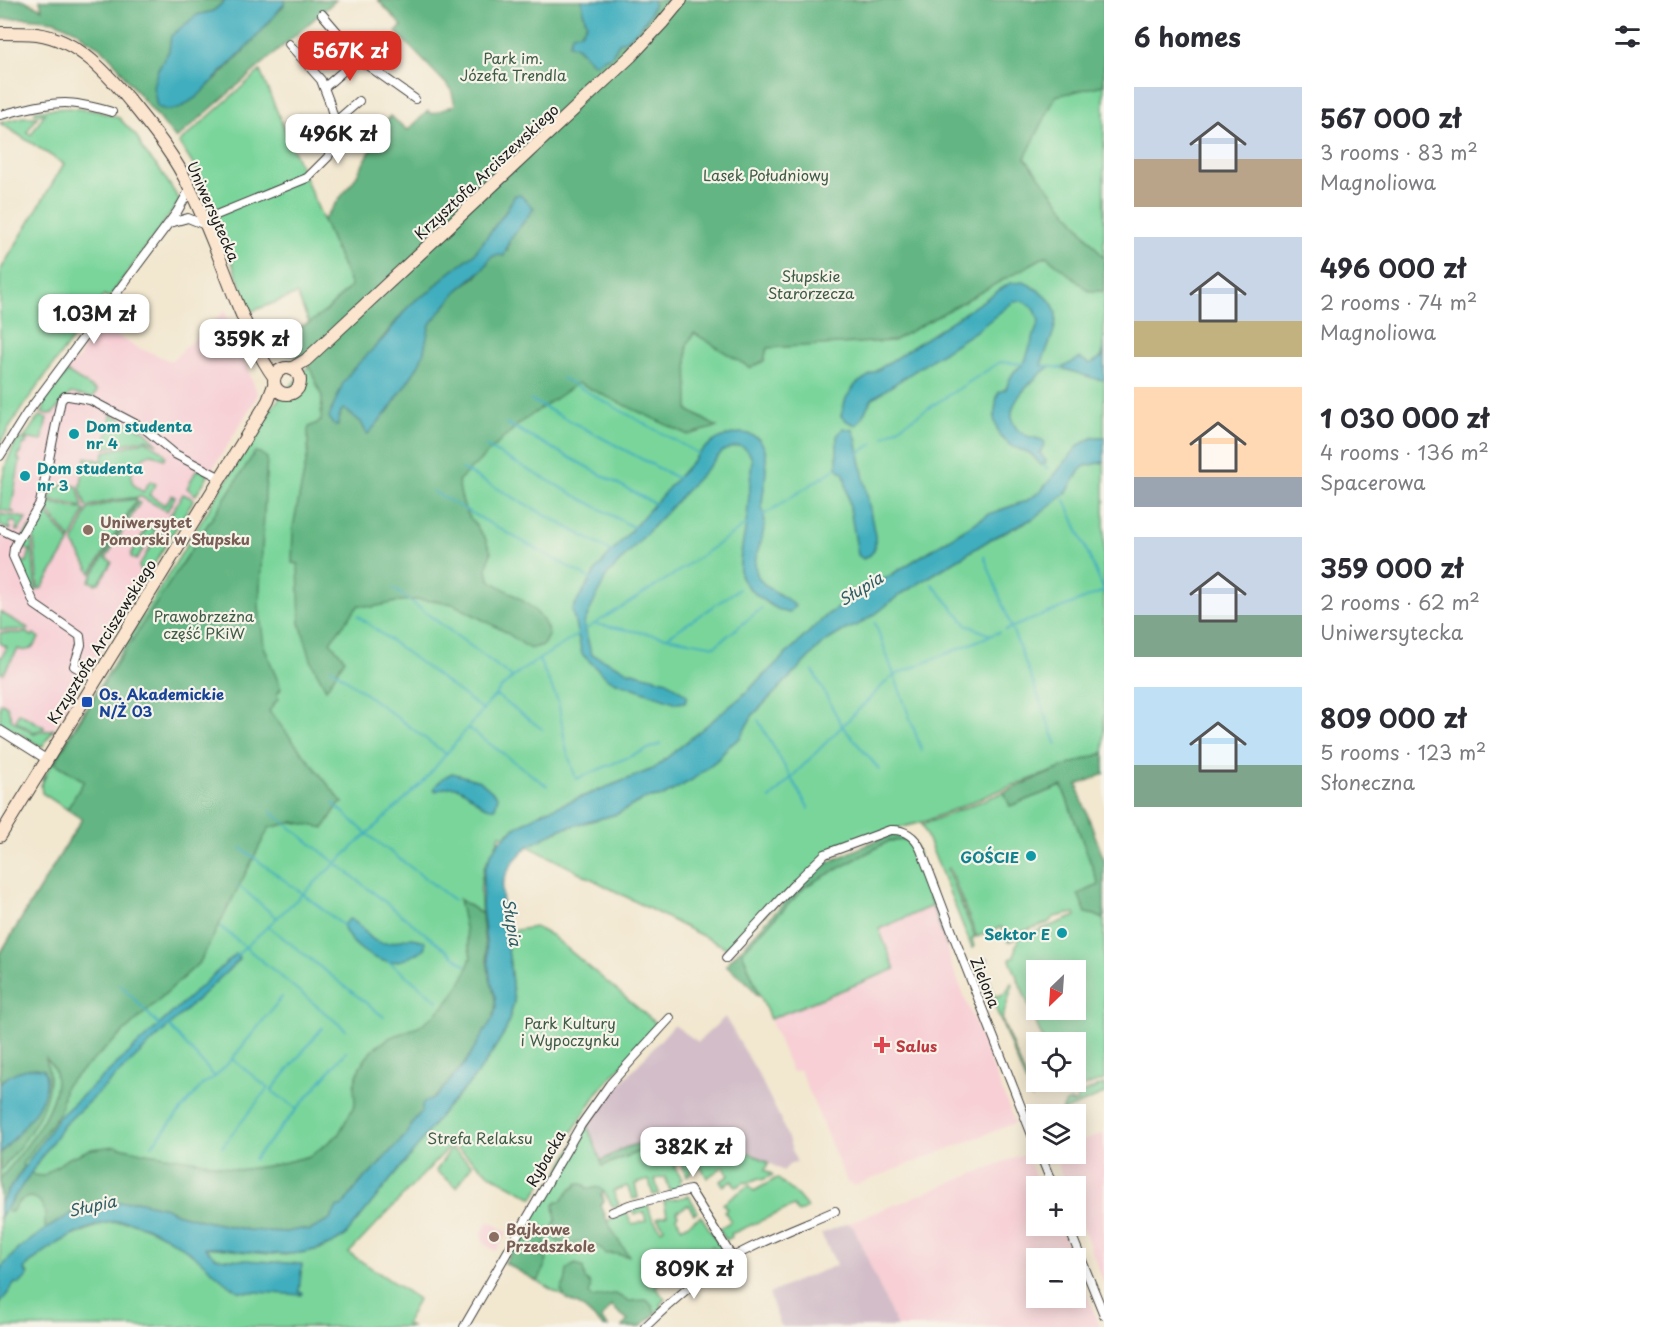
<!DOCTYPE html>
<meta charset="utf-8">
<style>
:root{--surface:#fff;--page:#f2f2f3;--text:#2b2b33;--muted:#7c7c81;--accent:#d93025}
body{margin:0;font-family:"Playpen Sans",sans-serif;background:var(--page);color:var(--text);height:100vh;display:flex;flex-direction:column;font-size:22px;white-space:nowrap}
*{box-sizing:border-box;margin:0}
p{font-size:20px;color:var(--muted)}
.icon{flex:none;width:33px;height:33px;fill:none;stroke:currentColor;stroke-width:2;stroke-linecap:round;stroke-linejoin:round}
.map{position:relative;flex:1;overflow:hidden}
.side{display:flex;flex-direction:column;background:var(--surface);width:570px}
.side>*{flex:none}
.needle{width:39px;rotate:205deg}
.controls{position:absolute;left:1026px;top:960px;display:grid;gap:12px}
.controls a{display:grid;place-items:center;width:60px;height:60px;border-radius:0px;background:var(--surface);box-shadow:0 3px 15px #0003;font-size:30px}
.price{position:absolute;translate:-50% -51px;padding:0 14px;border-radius:12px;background:#fff;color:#222;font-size:20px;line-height:39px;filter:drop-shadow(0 2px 3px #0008)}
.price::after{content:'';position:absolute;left:50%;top:36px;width:18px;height:14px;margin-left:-9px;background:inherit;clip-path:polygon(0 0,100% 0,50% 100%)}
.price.active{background:var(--accent);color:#fff}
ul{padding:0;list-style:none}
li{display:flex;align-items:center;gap:18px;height:150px;padding:0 30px}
li span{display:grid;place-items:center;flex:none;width:168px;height:120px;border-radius:0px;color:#555}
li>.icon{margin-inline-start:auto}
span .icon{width:72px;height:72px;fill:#fffc;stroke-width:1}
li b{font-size:26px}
h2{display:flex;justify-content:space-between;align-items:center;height:72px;padding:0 30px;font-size:26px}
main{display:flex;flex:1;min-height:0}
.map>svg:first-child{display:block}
</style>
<main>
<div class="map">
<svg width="1104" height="1327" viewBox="0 0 1104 1327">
<rect width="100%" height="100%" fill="#f7f3e8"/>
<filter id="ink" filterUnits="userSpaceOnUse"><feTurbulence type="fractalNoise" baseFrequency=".0167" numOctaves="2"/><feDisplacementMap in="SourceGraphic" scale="12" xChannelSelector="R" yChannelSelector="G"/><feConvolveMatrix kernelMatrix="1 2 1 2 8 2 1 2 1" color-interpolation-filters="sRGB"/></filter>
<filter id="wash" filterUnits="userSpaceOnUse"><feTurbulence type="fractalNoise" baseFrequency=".008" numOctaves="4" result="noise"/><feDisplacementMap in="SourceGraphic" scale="24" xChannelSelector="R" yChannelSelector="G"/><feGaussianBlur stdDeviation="1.35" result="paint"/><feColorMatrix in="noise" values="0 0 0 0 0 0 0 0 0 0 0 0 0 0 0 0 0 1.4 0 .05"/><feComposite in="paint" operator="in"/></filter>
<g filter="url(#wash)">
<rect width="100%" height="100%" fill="#f2e7cf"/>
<path fill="#f7cfd5" d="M225,311L258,395L42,747L0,722V486L10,453L18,439L23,440L44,409L43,403L75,361L78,360L81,355L80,353L101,326L134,346L171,361Z
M932,906L947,943L950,961L1015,1123L853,1186L851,1183L848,1184L800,1070L792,1072L770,1019L895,969L879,929Z
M1104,1133V1284L1076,1209V1186H1066L1054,1155V1154H1076V1142Z
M1026,1153L1039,1186H1036V1226H1055L1059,1235L1063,1233L1073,1258H1036V1298H1076V1266L1100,1327H897L854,1228L848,1223Z
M488,1221L507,1232L496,1251L484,1244L481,1234Z"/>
<path fill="#d2bdc8" d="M725,1017L757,1072L781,1120L797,1163H791L783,1171L754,1154L732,1146L701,1139L678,1138L651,1140L624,1148L601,1161L587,1125L594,1113L674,1025L698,1042Z
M848,1223L854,1228L897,1327H781L769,1294L799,1280L837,1265L821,1234Z"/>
<path fill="#7ad59b" stroke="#4b785c" stroke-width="1.5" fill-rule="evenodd" d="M1104,0V437H1094L1079,445L1041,491L1026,501L989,514L828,614L740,698L653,769L543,812L515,828L504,836L500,835C497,849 486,857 483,872C478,889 482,906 482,923C482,961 482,1000 481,1039L472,1053L436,1097L179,1220H60L18,1249L0,1270V954L82,819L42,793L41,785L47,774L41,781L272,407L305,370L520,169Z
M260,71L351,286L326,311L309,323L297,294L250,312L201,177L179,143Z
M70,108L96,111L119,118L137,137L143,150L161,171L180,201L109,298L104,295L21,409L0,443V271L64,164L0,123L23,117H37L27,132L31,135L45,113L38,115L35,114V111L50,109Z
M67,372L97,391L93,398L71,393L53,413L49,414L41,413L44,409L43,403Z
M111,414L145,431L158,444L146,439L105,448Z
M39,416L47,418L42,441L24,438Z
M18,439L27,440L26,444H23L21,454H19L18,459L20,460L11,510L15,513L0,510C0,482 4,463 18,439Z
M146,441L161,450L166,456L164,459L152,454C142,455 129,470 132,481C134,487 139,489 143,492L150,481L156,484L149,495L165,505L172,495L175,497L167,511L141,497L113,500L86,507L80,488L86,457L102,461L104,452Z
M1104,462V753L1003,789L926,821L840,843L729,949C661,916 595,880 528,846L561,829L617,814L644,799L663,796L692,780L718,759L729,746L740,738L752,716L823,643L845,630L858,624L877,613L898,596L991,539L1034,518L1067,492L1080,470L1085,466Z
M197,469L209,474L196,495L187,488Z
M64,484L77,486L83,507L49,500L53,490Z
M183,494L194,499L171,536L161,530Z
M137,499L92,572L91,573L73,543L88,509L113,502Z
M48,502L85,510L71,540L45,507Z
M137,502L140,503L106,558L112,562L99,583L98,582L96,584L89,581Z
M43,509L70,542L42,588L38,589L33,528Z
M0,514L25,518L26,519L19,530L16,531L17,523L11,521L9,527L11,528L10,530L0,526Z
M30,526L36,591L32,593L18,561L27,562L30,550L17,547Z
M148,526L154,529L155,531L136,560L131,557V554Z
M159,532L170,538L148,574L140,570L139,566Z
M0,612L28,628L27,630H0Z
M0,633H27L32,636L34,634L39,638C34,646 29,654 18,649L3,674L0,672V657L1,658L7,647L0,643Z
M2,703L7,706L12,720L33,734L54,729L42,747L0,722V704Z
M19,713L44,727V729L34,732L17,722L16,719Z
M1062,786L1099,885L1086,913L1095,915L1104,919V1080L1077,1089L1063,1082H1076V1042H1044L1010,960L1011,958L1014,957L1016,945L1019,938L1076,916L1075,913L1054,917L1048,923L1021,932L1015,939L1008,942L1001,927L977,937L949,868L947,869L975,937L972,939L974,947L972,948L922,825L1004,792L1010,806ZM1036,970H1076V1010H1036Z
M907,840L911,844L932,906L879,929L895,969L770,1019L742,952L806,886L889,841Z
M535,927L551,935L658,1025L598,1092L576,1126L533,1198L491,1175L452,1144L349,1253L418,1299L406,1324L411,1327H0V1304L15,1283L28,1274L24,1269L39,1254L69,1237L105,1223L121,1222H130L150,1229L162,1235L206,1247L285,1255L321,1249L344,1237L418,1146L441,1114L468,1085L486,1062L506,1030L514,1002L509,956L504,932Z
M987,959L988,961L982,963L995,997L1006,993L1011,983L1013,984L1002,1020L1033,1095L1032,1098L977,962Z
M1104,1084V1094L1061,1112L1066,1103L1071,1101L1072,1103L1078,1101L1076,1096Z
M594,1113L587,1125L603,1166L648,1148L652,1147L651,1140C693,1137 733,1141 769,1163L765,1170L773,1175L762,1180L759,1178L747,1183L745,1182L736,1187L732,1181L723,1186L720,1181L729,1176L724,1166L707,1178L701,1167L698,1169L695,1164L690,1167L692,1172L687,1176L680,1163L674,1167L682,1179L679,1181L684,1188L670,1191L665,1177L655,1179L659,1194L653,1195L649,1180L635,1184L638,1198L633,1199L627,1186L613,1191L619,1205L613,1207L604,1192L602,1193L604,1201L600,1205L607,1221L626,1211L632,1224L646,1221L644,1212L634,1214L632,1209L648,1205L651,1216L661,1230L664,1228L657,1218L667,1215L664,1201L689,1196L698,1212L694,1214L688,1205L676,1212L678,1215L676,1217L682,1228L701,1216L726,1255L721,1258L713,1246L689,1262L697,1275L688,1281L678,1269L655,1287L665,1299L660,1304L662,1307L640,1327H623L628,1320L611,1306L601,1319L608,1327H604L582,1307L505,1263L591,1115Z
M451,1148L472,1165L457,1187L436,1171Z
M777,1178L797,1195L808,1208L798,1213L794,1206L731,1234L732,1237L726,1240L719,1229L731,1221L724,1211L727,1209L723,1204L749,1185L754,1191Z"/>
<path fill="#63b683" stroke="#406950" stroke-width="1.5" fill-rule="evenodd" d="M0,0H24L42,9L40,0H226L213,11L197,15L171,37L169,51L158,69L178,109C217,84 254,40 284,5L285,0H336L176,139L127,80L118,66L101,48L84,38L79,32L55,21L25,18L0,19Z
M378,0H582L583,11L587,24L580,33L577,47L594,64L612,55L619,43L630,37L643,24L650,14L653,0H1104V85L1056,96L1025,158L1104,258V291H1089L1046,256L893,341L767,348L764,361L750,368L694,333L687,345L688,410L717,427L688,435L578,383L520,423L458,481L461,496L466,512L485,538L491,552L487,568L489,579C512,596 540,604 549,634L543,645L530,649L504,631L453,604L434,601L417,600L401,601L373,607L359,605L330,642L345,659L326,689L312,663L300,623L298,564L292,563L293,527L308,453V431L309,427L321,421L322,397L310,368L300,358L273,351L263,342L309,323L326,311L351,286L323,220L354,180L390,116L408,130L428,111L432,114L455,105L451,89L396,32L402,26ZM515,196H520L534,208L509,241L507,251L491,257L476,277L468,282L459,289L430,324L417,368L388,411L368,433L367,434L361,422L344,409L341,411L338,425L331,410L371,352L407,308L417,299L431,291L444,277L474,254L504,214Z
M255,452L260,453L267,458L259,606L264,646L281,689L277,694L278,699L269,711L343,803L339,804L324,828L294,822L269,828L200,962L65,1086L60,1112L22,1164L24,1167L0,1203V1179C19,1157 66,1100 54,1069C52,1065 49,1061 46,1058C47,1065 50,1073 49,1081C47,1115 21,1146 0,1171V1154L34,1113L4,1079L0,1084V954L82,819L67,809L84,781L55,763L76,726Z
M1104,753V774L1077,785L1079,788L1078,789L1104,860V919L1095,915L1086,913L1078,894L1099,885L1062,786L1010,806L1004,792L1071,764Z
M895,833L906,836L914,843L951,941L947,946L932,906L911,844L907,840L889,841L806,886L742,952L760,996L757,995L750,985L726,965L816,868L888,835Z
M459,899L482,914C483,933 486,954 489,973C492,988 499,1003 493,1018C487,1037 452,1083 436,1096C429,1102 422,1100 423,1111L416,1118L405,1136L385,1157L377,1167L369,1175L365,1177L353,1191L348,1200L333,1215L331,1220L309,1231L302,1229L286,1232L248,1230L205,1221L176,1213L166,1208L136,1201L119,1202L102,1208L77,1211L46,1229C43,1223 47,1217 44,1210C38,1190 18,1196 12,1212H8L7,1207L31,1172L34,1175L43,1176L67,1159L91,1149L116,1146L146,1153L199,1161L238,1170L274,1165L310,1156L338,1135L355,1104L354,1086L360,1066L373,1049L391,1037L418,1027L437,1013L451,998L464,977L471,957Z
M651,1140L652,1147L648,1148L602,1166L601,1161L624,1148Z
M578,1183L585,1185L586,1188C593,1189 599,1184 604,1192L601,1195L604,1201L600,1205L605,1214L604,1215L616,1237L629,1256C621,1256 613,1252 606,1254L599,1247L591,1245L585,1240L570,1245L557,1241L555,1239L554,1224L556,1221L554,1205L557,1201H561L571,1189L574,1188Z
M528,1223L541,1225L546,1233L544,1236L546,1245L541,1252L547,1260L538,1282L505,1263Z
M576,1264L583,1268L585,1279C591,1283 592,1287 589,1293L592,1298L612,1294H616L628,1301L647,1300L653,1307L655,1314L640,1327H623L628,1320L611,1306L601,1319L608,1327H604L582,1307L565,1298L561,1290C562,1288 564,1285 565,1282C568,1272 563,1270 576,1264Z"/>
<path fill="#41aebe" stroke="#2e656d" stroke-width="1.5" d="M226,0H285L284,4L258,35L197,97L178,109L166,110L157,107L153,86L158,69L169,51L171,36L197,15L213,11Z
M582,0H653L654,3L650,14L643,24L630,37L619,43L612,55L594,64L577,47L569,44L572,34L580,33L587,24L583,11Z
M515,195H520L534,208L509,241L504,256L497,255L491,257L484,268L459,289L430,324L423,355L417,368L388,411L368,434H367L361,422L344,409L341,411L337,426L332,423L329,417L343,383L352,370L385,337L407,308L417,299L431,291L444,277L474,254L504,214Z
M1024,282C1072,306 1056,324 1041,365L1050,366C1034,379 996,409 1019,431C1027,439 1037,436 1045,442L1040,453L1046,461L1044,465H1041L1031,454L1011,446L999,435L994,418L997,396L999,392L1006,389C1010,377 1013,370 1024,364L1039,321L1035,310L1023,301L1013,302L979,329L873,398C866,406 864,418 856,425C850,423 845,421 841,416L846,398L856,384L1010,283Z
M1104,336V380L1096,379L1061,368L1080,358L1090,364L1102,357Z
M843,428L853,430L856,438L875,536C876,548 875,554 863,559L858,555L844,474L837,468V436Z
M741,433C780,435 763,480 762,506C762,509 764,512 764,515C765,521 764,531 762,538C759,550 752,561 757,574C764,591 784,593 795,606L789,613C775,611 743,588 740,574C738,558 744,540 746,524C749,502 750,481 752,459C745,443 738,444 723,451L606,577L584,623L591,654L628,671L667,681L688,696L685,702L677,703L608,679L582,654L572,610L596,570L702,450C716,439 722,435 741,433Z
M1094,437H1104V462L1085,466L1080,470L1067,492L1058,500L1034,518L991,539L898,596L877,613L858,625L845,630L823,643L752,716L740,738L729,746L718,759L692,780L663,796L644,799L617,814L561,829L528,846L513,862L506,875L502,887L504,932L509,956L514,1002L506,1030L486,1062L468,1085L441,1114L418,1146L344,1237C310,1259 276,1255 238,1251C227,1249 215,1247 205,1248L217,1258L302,1264L299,1292L303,1293L302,1295C287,1294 272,1293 256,1292C251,1292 243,1292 238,1291C230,1288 204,1263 195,1256C178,1243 151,1227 130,1222C98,1216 46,1247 24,1269L28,1275L20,1284L15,1283L0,1304V1269L18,1249L46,1229L69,1215L77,1211L102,1208L105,1205L111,1203L136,1201L166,1208L176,1213L205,1221L248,1230L286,1232L302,1229L309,1231L330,1220L337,1207H341L365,1177L369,1175L377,1167L385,1157L405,1136L416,1118L422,1111V1105L424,1102L436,1097L465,1063L493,1018L496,1008L495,996L490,977L482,907L483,881L485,868L492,852L500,841L515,828L543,812L653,769L740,698L828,614L989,514L1026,501L1041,491L1079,445Z
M452,773L480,781L498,797L495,808C480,810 470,790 456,787C449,786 442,789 436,791L434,789C438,781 443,777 452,773Z
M349,919C364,923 366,942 384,943C403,944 404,932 425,942V948C416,955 402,962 390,962C371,961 347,942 343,925Z
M236,954H238L239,959L237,962L63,1126L0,1218V1203L58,1118Z
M35,1068L43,1069C58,1096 16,1135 0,1154V1084C9,1073 21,1069 35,1068Z"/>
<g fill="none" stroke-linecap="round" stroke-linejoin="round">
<path stroke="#41aebe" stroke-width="2" d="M1044,366L1062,368
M562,378L701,455
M531,400L679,479
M506,423L657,505
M884,437L1000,362L1026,364
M485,446L635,528
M856,455L874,443
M1044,465L1048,469
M462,469L614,553
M432,491L592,580
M1065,500L1104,591
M762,516L838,467
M984,556L1057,745
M932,584L967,625L990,635
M394,589L512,677
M358,616L483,710
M875,623L922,751
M595,624L715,646L762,608
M1005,630L1104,591
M583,631L670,577L747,524
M667,637L739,589
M539,660L558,701L566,748L576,779L660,744
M331,668L446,754
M813,671L842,726L879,769
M496,695L542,729
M758,720L809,809
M468,728L547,786
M770,799L888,680L895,675L999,632
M333,803L367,834L455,901
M271,812L465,965
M241,848L303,894L344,926
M239,886L276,917
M268,926L384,1017
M221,927L346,1030
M237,955L423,782L501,688L519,672L579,634
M388,961L438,1001
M120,984L159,1025
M169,1026L215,1077
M232,1059L282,997
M271,1091L322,1028
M272,1091L297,1109L346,1052
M152,1145L203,1084L215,1077L232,1059L268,1088L222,1147
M254,1159L297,1109"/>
</g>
</g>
<g filter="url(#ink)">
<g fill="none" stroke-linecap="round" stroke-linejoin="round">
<defs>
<path id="street" d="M322,14L364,63L415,99
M325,87L359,57
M0,115C21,110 44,103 65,103C81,103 97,108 112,112
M335,122L359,101
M204,220L307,178L328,157L334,141L335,122L329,101L321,80L289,44
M170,223L188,218L205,225
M0,456L27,413L177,212L190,189
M0,529L19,538
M96,679L74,666L81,645L80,636L35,605L13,556L14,548L17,542L40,503L61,400L65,396H69L90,400L145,429L175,454L219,477
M0,730L46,759
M726,958L798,880L825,854L890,830C904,829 915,836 921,850L954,937L1036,1145
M1040,1154L1053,1186
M612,1212L629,1205L690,1190L732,1257
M1068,1226L1104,1315
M464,1327L581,1125L610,1084L670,1018
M645,1327C672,1301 700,1276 733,1257C765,1239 801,1226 835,1211"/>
<path id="secondary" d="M0,33C12,33 25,33 37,34C79,40 109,75 134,106C155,132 176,158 190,189C208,226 222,265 237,303C248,329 258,355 274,377
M274 381a13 13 0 1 1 26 0a13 13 0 1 1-26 0Z
M291,369L306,360L631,56L662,23L681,0
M0,836L268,401L274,385"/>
</defs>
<use href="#street" stroke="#3c3a37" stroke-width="10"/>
<use href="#secondary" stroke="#3c3a37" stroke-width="14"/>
<use href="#street" stroke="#fff" stroke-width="8"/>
<use href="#secondary" stroke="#fbe5cf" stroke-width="12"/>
</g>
</g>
<g fill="#0f9aa8" stroke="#f7f3e8" stroke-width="2">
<circle cx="74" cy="434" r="6"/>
<circle cx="25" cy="476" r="6"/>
<circle cx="1031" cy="856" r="6"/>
<circle cx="1062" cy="933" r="6"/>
</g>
<g fill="#8d6e63" stroke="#f7f3e8" stroke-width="2">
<circle cx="88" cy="530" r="6"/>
<circle cx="494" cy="1237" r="6"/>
</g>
<rect fill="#1a4fb4" stroke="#f7f3e8" stroke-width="2" x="81" y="696" width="12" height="12" rx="3"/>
<path fill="#e0444e" stroke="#f7f3e8" stroke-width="2" d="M879 1036h6v6h6v6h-6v6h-6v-6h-6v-6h6z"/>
<g text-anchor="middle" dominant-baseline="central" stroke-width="4.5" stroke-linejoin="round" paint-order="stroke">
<g font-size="15" fill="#3d5d48" stroke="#f7f3e8">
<text x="513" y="57">Park im.<tspan x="513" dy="17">Józefa Trendla</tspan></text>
<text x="766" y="174">Lasek Południowy</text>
<text x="811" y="275">Słupskie<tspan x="811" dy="17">Starorzecza</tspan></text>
<text x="204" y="615">Prawobrzeżna<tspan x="204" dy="17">część PKiW</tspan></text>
<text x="570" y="1022">Park Kultury<tspan x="570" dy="17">i Wypoczynku</tspan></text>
<text x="480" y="1137">Strefa Relaksu</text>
</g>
<g font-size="15" fill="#1c1c1c" stroke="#f7f3e8">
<text transform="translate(486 171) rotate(-43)">Krzysztofa Arciszewskiego</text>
<text transform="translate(214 211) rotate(66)">Uniwersytecka</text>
<text transform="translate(101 641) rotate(-58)">Krzysztofa Arciszewskiego</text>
<text transform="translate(986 982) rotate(68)">Zielona</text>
<text transform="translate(545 1158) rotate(-60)">Rybacka</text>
</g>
<g font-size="15" font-weight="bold" fill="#0d838f" stroke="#f7f3e8" text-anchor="start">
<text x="86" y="425">Dom studenta<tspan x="86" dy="17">nr 4</tspan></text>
<text x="37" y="467">Dom studenta<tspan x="37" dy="17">nr 3</tspan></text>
<text x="1019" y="856" text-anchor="end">GOŚCIE</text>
<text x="1050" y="933" text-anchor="end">Sektor E</text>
</g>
<g font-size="15" font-weight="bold" fill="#785e54" stroke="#f7f3e8" text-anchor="start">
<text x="100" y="521">Uniwersytet<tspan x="100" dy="17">Pomorski w Słupsku</tspan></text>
<text x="506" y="1228">Bajkowe<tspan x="506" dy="17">Przedszkole</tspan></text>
</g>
<g font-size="15" font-weight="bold" fill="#164399" stroke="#f7f3e8" text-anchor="start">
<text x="99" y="693">Os. Akademickie<tspan x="99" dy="17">N/Ż 03</tspan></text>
</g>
<g font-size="15" font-weight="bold" fill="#be3a42" stroke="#f7f3e8" text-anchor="start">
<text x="896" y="1045">Salus</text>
</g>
<g font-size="16" font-style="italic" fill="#2d5e65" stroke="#f7f3e8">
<text transform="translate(860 588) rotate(-32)">Słupia</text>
<text transform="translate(513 922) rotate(81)">Słupia</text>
<text transform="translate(92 1205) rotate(-13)">Słupia</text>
</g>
</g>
</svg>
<div class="controls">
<a><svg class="needle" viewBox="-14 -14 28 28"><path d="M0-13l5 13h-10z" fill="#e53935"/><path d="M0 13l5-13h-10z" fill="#7c7c81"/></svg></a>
<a><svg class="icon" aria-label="locate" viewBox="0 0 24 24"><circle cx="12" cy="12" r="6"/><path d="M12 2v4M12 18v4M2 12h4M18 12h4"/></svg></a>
<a><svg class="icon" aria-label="layers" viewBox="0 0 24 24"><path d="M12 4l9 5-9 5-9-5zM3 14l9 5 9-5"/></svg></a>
<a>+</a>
<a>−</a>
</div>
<b class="price active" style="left:350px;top:82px">567K zł</b>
<b class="price" style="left:338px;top:165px">496K zł</b>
<b class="price" style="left:94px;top:345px">1.03M zł</b>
<b class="price" style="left:251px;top:370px">359K zł</b>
<b class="price" style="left:693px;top:1178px">382K zł</b>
<b class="price" style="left:694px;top:1300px">809K zł</b>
</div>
<section class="side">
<h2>6 homes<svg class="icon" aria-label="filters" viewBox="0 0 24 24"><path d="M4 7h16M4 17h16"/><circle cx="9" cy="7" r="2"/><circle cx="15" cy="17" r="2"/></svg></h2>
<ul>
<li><span style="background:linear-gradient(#c9d6e8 60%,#b9a48a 0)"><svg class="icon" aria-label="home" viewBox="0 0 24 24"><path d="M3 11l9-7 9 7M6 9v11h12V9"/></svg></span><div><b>567 000 zł</b><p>3 rooms · 83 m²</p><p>Magnoliowa</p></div></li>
<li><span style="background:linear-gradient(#c9d6e8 70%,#c2b280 0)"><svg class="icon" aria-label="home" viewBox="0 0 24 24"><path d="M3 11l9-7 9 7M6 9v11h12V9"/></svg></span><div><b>496 000 zł</b><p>2 rooms · 74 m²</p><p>Magnoliowa</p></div></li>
<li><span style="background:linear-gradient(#ffd9b3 75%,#9aa5b1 0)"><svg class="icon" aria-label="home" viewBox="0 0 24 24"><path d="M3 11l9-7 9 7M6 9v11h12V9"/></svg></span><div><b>1 030 000 zł</b><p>4 rooms · 136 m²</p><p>Spacerowa</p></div></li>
<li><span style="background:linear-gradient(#c9d6e8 65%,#7fa58c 0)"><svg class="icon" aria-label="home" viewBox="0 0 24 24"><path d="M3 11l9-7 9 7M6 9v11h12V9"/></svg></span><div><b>359 000 zł</b><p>2 rooms · 62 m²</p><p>Uniwersytecka</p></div></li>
<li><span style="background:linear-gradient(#bfe0f5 65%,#7fa58c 0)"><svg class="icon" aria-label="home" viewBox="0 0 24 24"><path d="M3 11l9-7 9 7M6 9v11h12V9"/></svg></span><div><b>809 000 zł</b><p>5 rooms · 123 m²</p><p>Słoneczna</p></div></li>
</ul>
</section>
</main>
